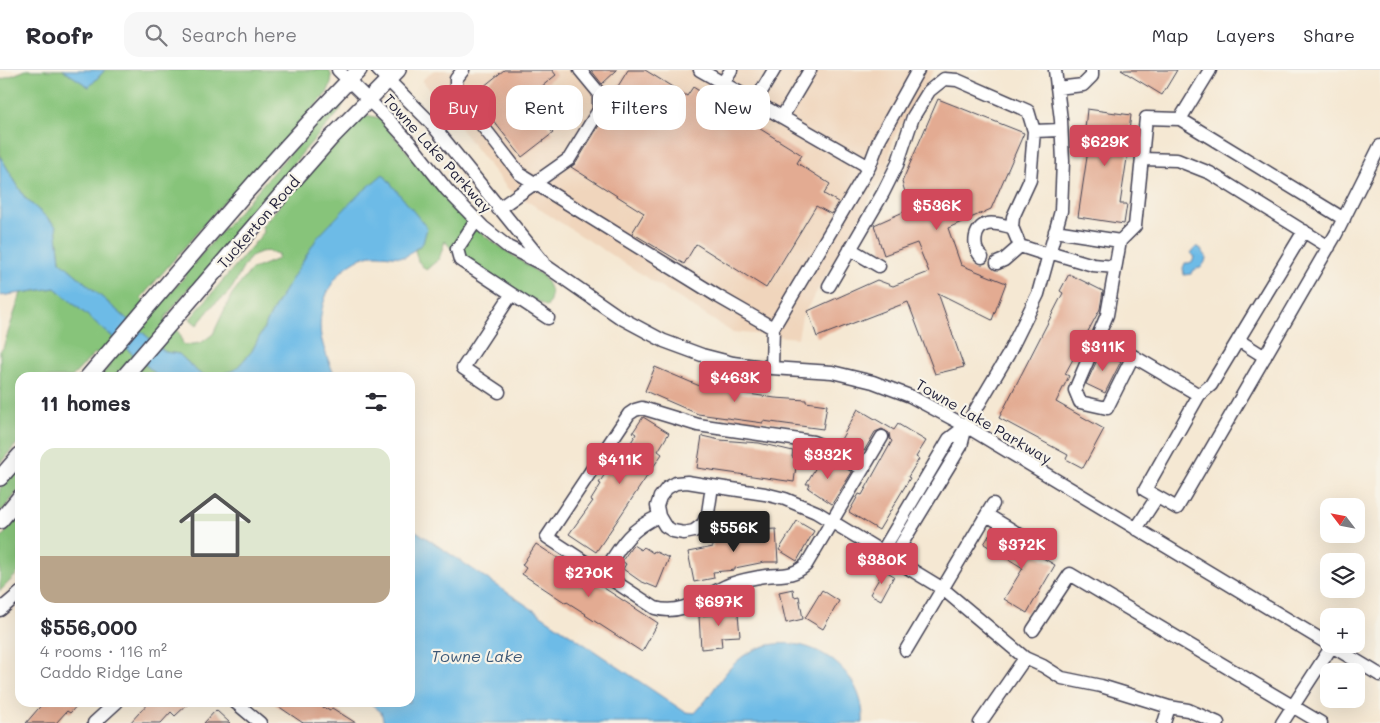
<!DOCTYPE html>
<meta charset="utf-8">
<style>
:root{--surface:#fff;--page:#f7f7f7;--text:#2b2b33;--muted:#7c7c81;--line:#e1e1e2;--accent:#d1495b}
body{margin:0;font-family:Mali,sans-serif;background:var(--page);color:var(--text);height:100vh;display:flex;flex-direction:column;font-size:19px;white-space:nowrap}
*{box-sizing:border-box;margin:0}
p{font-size:16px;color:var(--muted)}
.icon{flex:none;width:28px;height:28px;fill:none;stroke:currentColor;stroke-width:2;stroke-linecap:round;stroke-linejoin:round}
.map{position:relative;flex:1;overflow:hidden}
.drawer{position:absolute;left:15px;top:302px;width:400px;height:335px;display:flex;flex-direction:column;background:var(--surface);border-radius:15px;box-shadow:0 5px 20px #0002}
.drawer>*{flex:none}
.banner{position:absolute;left:430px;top:15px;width:475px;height:45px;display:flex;gap:10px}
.needle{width:32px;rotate:302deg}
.buttons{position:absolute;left:1320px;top:428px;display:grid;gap:10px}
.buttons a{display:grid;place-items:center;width:45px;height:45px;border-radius:10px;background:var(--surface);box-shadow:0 5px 20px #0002;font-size:25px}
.price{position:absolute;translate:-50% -42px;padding:0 11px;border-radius:5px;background:var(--accent);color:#fff;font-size:16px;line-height:32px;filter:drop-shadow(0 1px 2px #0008)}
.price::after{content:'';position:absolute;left:50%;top:30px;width:15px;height:11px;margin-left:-8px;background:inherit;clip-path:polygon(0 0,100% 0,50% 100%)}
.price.current{background:#222;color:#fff}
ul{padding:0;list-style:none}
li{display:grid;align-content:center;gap:10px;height:265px;padding:0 25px}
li+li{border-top:1px solid var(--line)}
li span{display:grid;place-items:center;height:155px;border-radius:15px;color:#555}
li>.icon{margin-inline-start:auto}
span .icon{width:90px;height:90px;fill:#fffc;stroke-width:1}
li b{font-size:21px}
h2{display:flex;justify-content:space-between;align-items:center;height:60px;padding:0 25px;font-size:21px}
.chip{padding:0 18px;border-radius:15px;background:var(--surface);box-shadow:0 5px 20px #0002;font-size:18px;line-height:45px}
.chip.current{background:var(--accent);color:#fff}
header{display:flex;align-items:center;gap:30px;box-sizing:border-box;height:70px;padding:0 25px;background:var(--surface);border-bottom:1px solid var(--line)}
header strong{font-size:24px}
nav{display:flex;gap:28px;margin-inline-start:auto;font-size:18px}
.search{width:350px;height:45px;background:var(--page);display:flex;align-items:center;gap:12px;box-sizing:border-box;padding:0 18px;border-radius:15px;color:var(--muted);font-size:19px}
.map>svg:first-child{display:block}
</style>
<header>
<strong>Roofr</strong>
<div class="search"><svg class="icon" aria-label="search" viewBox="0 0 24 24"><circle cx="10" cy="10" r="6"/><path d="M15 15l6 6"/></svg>Search here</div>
<nav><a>Map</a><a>Layers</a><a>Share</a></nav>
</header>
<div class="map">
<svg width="1380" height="653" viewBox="0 0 1380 653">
<rect width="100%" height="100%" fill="#f7f3e8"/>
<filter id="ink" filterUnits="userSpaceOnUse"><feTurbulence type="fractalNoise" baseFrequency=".02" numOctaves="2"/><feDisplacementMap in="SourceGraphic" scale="10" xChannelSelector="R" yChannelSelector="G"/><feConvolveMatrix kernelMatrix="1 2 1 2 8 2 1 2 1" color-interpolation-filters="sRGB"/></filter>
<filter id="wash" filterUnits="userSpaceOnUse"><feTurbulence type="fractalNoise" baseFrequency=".0096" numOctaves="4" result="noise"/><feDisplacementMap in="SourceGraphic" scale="20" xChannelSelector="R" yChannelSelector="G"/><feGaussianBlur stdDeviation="1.12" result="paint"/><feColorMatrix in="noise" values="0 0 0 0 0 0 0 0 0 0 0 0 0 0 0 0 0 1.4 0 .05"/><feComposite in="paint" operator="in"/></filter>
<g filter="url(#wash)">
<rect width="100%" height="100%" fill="#f5e8d3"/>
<path fill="#f0d5bc" d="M434,0H934L892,71L888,99L802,247L798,268L732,262L508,119L422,10Z"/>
<path fill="#87c47a" stroke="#54735a" d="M26,0H64L89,17L105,0H329C334,9 331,14 327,23L232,129H226L141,228L155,241L186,205L185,203L332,35L341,28L344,32L339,42L303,82L250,151L193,218L190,216L164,249C171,256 182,261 182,272L185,275L201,273L213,264L232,224L251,200L278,189V184C246,172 243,205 229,222C225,227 219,230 214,234C208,241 203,248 197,255L190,249L264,162L262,156L306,105L361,47L371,46L379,48L451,134L486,167L543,206C551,218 554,224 547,237L535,230L509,222L466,197L445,171L439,189L426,200L418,191L415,180L423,173L383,104L277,233L252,281L235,300L210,307L199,303L179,284L165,282L60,191L56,156L25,128L0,86V10Z
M55,218L154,302L157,307H124L119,303L114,307H99L110,295L95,283L72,307L20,308V370L0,393V281L3,278L21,223Z
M20,395V419L0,443V418Z
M20,445V501L0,521V469Z"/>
<path fill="#6dbbe7" stroke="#486e91" d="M63,0H105L89,17Z
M0,86L25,128L56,156L60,191L165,282L179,284L199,303L210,307L235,300L252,281L277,233L317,168L355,128L383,104L427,158L423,173L405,187C395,187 375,183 367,186C334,195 316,235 321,267C324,281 330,294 335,307H157L154,302L55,218L0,226Z
M1196,177H1199L1206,186C1206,195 1201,197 1194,200L1191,204L1184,205L1183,198L1185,193H1189L1193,191L1194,186L1191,183Z
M410,457L685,642L695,643C712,626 722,602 742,587C792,551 866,592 863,653H384L381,642L370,633L410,632Z"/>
<g id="blocks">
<path fill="#e3ab92" d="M504,0H552L556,5L526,29L553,63L522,87L473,25Z
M591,0H617L602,14Z
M628,0H645L687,26L693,17L802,85L797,93L830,114L824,124L838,132L831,144L816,136L766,218L696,174L684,194L632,163L644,143L571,97L576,93L606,44L607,34Z
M1121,0H1177L1162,25Z
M938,29L1024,63L991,139L948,158L961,195L1006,213L992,250L938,223L964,297L935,304L908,232L817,267L808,241L877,210L893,216L929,202L917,173L884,185L874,155L910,139L902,112Z
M1087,39L1131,45L1129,61L1131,62L1120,134H1127L1124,154L1078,147L1091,60L1085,59Z
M1069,204L1103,221L1100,239L1065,304L1069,306L1056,332L1104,359L1083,398L1066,389L1068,385L999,348L1063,223L1060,221Z
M1101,282L1121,291L1105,323L1086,314Z
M655,297L702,317L775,328L806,330V332L827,335L823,359L763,351V353L698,344L645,321Z
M858,339L894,360L898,354L926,371L916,387L919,389L908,407L910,408L879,460L849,442L859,424L862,425L892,371L890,369L889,363L882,359L875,362L864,381L859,379L856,383L839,373Z
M643,347L669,363L658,381L662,384L596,482L569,464L593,431L591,430L601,414L599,413L609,398L614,401L636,364L633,362Z
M702,366L720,370L759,373L793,381L792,387L797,388L794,412L697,398Z
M825,387L852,402L832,434L808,418L810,414H806L819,392V398Z
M797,451L814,461L797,491L779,480Z
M776,459L778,492H765L735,498V500L713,502L714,508L694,512L688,482L713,477L712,469L734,466V465L759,460Z
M993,459L1055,495L1027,543L1004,529L1023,498L984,474Z
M536,474L658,553L642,582L585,545L586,544L567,532L566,533L522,504L526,498L522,495Z
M633,475L641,480L644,477L653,483L654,481L669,488L657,518L640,511L623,499L626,494L622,491Z
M884,500L894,506L881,530L870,524Z
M793,519L794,527L799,526L803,549L786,553L779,522Z
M822,520L839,531L823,559L805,548Z
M737,533L740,566L721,567L722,577L701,579L699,546L722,544L721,535Z
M44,632H80L70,643L67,641L56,653H26Z
M149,632H190L175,646L171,642L161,653H130Z
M272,632H314L330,641L332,638L356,653H303Z
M216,640L230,653H204Z"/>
</g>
</g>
<g filter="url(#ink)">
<use href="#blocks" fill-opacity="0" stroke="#424052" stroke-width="1"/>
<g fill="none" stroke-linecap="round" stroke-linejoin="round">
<defs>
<path id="minor" d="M338,0L389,50L409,72L447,120L483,157L508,177L546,196L621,248L664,271L702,285L733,293L772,298L832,302L873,312L910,326L966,356L1380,605
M378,0L430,52L543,192
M463,0L456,9V22L520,104L719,227L773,258
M700,0L869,97L773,258L772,298
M1210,0L1180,49L1146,48L1135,156L1120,171L1107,245L1075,320L1080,332L1107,338L1133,286L1199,325L1145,420L1177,438L1336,164L1380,76
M723,13L731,0
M1057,18L1083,15L1092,6V0
M755,32L774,0
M782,47L810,0
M1180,49L1344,149
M1034,61L1061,60
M1142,89L1177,90L1210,103L1329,177
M869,97L880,68L918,0
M498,139L569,89L599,40V23L580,0
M476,151L457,179L460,190L548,248
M1055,161L1120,171
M850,179L879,196
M1049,182L1093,195L1115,197
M982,187C972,179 973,158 987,154C995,152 1005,156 1012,157
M997,193L1004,190L1020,176
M829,216L883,123L897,95L913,47L929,21L944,9L957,10L1028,41L1034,61L1030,110L1013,147L1012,157L1020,176L1048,185
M1238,270L1265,287
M499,322L463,298L511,225
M1199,325L1211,315L1304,161
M863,399L823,376L813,372L698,355L642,338L635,340L629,344L547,467L655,538C683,546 702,527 726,516C736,511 748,509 759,507C778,503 790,509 806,495L882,367
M712,416L708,443L703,454L694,461L684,463L673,461L665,456L659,446L657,436L660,427L667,418L676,413L687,412L712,416L765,424L785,429L816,442L943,519L1025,588L1043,596L1062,608L1101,616L1169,637L1188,640L1218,653
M987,445L1035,474
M1136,459L1157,427
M882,482L949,369L966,356
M893,488L961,376L966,356L1008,285L1038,224L1061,141L1063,91L1061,50L1055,0
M603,504C620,477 628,460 659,446
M0,540L20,523
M1033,560L1070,504L1321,653
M906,580L993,434
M235,632L260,653
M94,653L117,632
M980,653L1025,588
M1164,653L1169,637
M1282,653L1332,576"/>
<path id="major" d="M87,308C176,204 263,98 359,0
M123,308L294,110L330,69L398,0
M0,408L20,385
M0,451L20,427"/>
</defs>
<use href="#minor" stroke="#424052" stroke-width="15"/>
<use href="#major" stroke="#424052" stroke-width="18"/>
<use href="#minor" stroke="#fff" stroke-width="12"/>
<use href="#major" stroke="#fff" stroke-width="15"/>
</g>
</g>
<g text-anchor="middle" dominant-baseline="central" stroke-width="4.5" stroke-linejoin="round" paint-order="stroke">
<g font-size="15" fill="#22223b" stroke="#f7f3e8">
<text transform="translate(438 83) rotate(48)">Towne Lake Parkway</text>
<text transform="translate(258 152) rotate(-49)">Tuckerton Road</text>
<text transform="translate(984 351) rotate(30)">Towne Lake Parkway</text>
</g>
<g font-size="16" font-style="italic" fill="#3c5877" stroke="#f7f3e8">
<text x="477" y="585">Towne Lake</text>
</g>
</g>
</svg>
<div class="buttons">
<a><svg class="needle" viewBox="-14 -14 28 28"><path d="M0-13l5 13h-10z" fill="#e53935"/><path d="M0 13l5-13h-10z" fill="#7c7c81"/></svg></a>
<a><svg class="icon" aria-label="layers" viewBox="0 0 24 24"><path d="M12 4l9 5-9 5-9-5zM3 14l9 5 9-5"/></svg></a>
<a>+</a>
<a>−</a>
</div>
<b class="price" style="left:1105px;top:97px">$629K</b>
<b class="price" style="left:937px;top:161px">$536K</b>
<b class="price" style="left:1103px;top:302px">$311K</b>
<b class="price" style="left:735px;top:333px">$463K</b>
<b class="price" style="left:828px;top:410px">$332K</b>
<b class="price" style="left:620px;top:415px">$411K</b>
<b class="price current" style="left:734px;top:483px">$556K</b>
<b class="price" style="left:1022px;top:500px">$372K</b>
<b class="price" style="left:882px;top:515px">$380K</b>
<b class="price" style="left:589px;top:528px">$270K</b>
<b class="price" style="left:719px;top:557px">$697K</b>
<div class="banner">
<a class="chip current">Buy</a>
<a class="chip">Rent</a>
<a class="chip">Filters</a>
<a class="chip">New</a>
</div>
<section class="drawer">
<h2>11 homes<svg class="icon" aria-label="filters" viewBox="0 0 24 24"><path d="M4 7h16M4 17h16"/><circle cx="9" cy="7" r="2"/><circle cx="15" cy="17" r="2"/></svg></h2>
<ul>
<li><span style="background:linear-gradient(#dfe7d0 70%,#b9a48a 0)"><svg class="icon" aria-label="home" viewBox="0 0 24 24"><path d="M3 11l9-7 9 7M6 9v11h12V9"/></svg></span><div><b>$556,000</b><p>4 rooms · 116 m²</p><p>Caddo Ridge Lane</p></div></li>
</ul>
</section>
</div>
